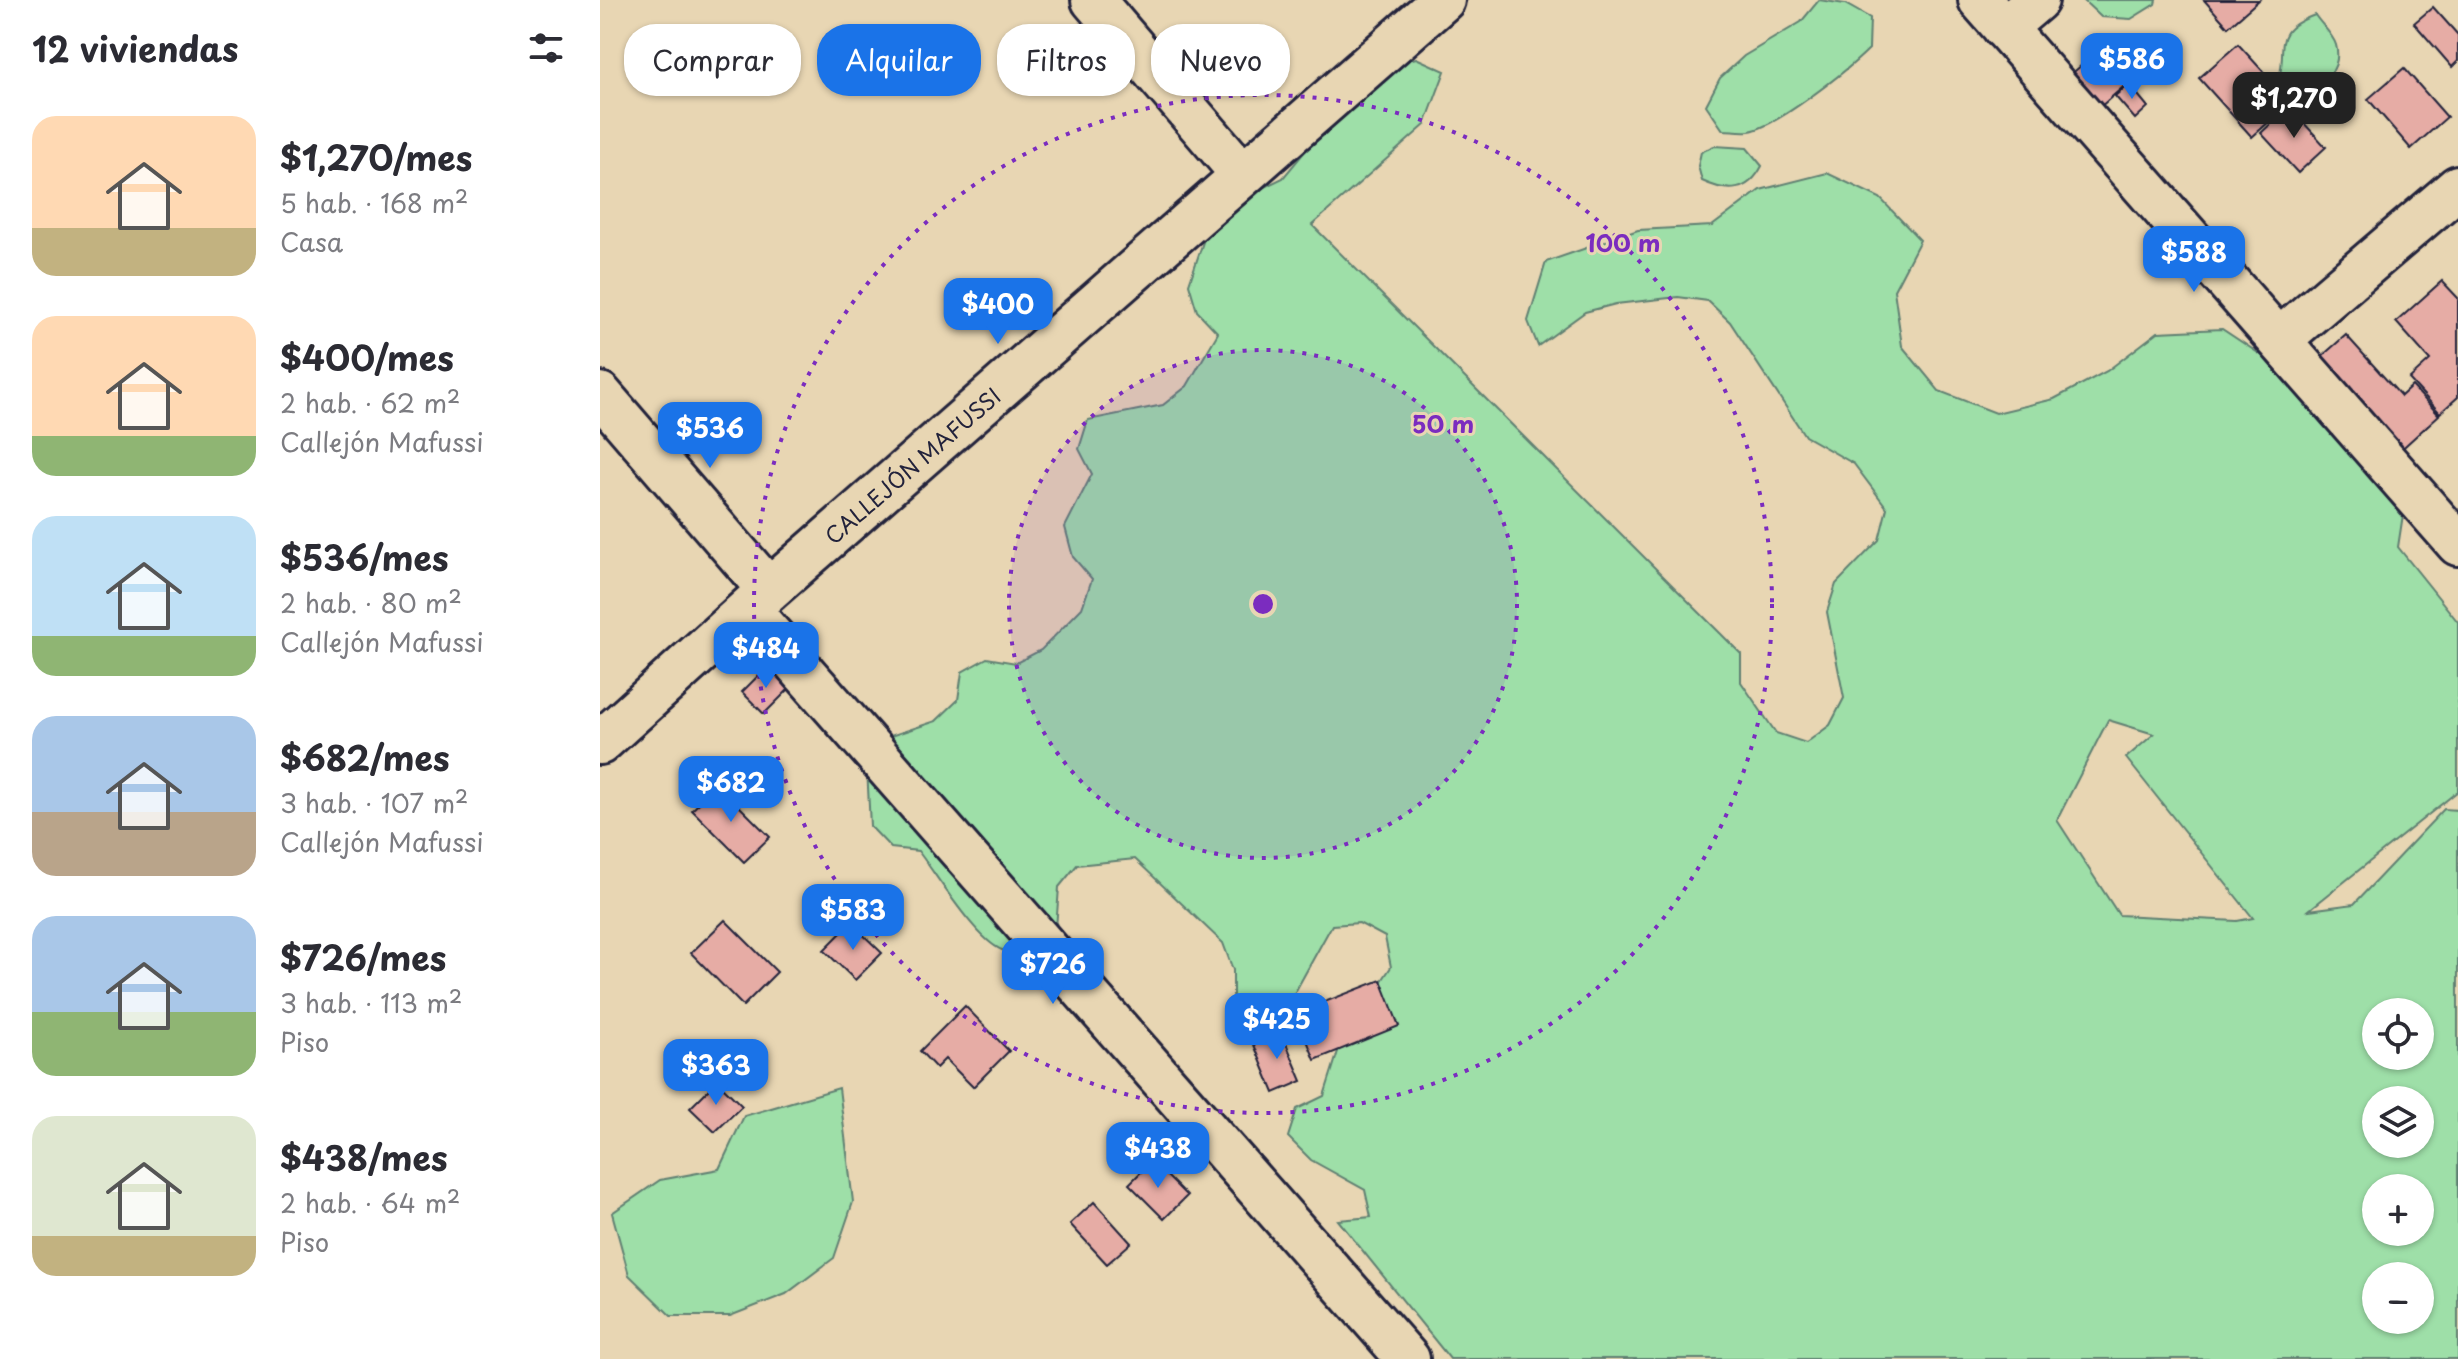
<!DOCTYPE html>
<html lang="es">
<meta charset="utf-8">
<style>
:root{--surface:#fff;--page:#f2f2f3;--text:#2b2b33;--muted:#7c7c81;--accent:#1a73e8}
body{margin:0;font-family:"Playpen Sans",sans-serif;background:var(--page);color:var(--text);height:100vh;display:flex;flex-direction:column;font-size:30px;white-space:nowrap}
*{box-sizing:border-box;margin:0}
p{font-size:26px;color:var(--muted)}
.icon{flex:none;width:44px;height:44px;fill:none;stroke:currentColor;stroke-width:2;stroke-linecap:round;stroke-linejoin:round}
.map{position:relative;flex:1;overflow:hidden}
.panel{display:flex;flex-direction:column;background:var(--surface);width:600px}
.panel>*{flex:none}
.hud{position:absolute;left:24px;top:24px;width:760px;height:72px;display:flex;gap:16px}
.buttons{position:absolute;left:1762px;top:998px;display:grid;gap:16px}
.buttons a{display:grid;place-items:center;width:72px;height:72px;border-radius:50%;background:var(--surface);box-shadow:0 2px 6px #0004;font-size:40px}
.price{position:absolute;translate:-50% -68px;padding:0 18px;border-radius:16px;background:var(--accent);color:#fff;font-size:26px;line-height:52px;filter:drop-shadow(0 2px 4px #0008)}
.price::after{content:'';position:absolute;left:50%;top:48px;width:24px;height:18px;margin-left:-12px;background:inherit;clip-path:polygon(0 0,100% 0,50% 100%)}
.price.active{background:#222;color:#fff}
ul{padding:0;list-style:none}
li{display:flex;align-items:center;gap:24px;height:200px;padding:0 32px}
li span{display:grid;place-items:center;flex:none;width:224px;height:160px;border-radius:24px;color:#555}
li>.icon{margin-inline-start:auto}
span .icon{width:96px;height:96px;fill:#fffc;stroke-width:1}
li b{font-size:34px}
h2{display:flex;justify-content:space-between;align-items:center;height:96px;padding:0 32px;font-size:34px}
.tag{padding:0 28px;border-radius:32px;background:var(--surface);box-shadow:0 2px 6px #0004;font-size:28px;line-height:72px}
.tag.active{background:var(--accent);color:#fff}
main{display:flex;flex:1;min-height:0}
.map>svg:first-child{display:block}
</style>
<main>
<section class="panel">
<h2>12 viviendas<svg class="icon" aria-label="filters" viewBox="0 0 24 24"><path d="M4 7h16M4 17h16"/><circle cx="9" cy="7" r="2"/><circle cx="15" cy="17" r="2"/></svg></h2>
<ul>
<li><span style="background:linear-gradient(#ffd9b3 70%,#c2b280 0)"><svg class="icon" aria-label="home" viewBox="0 0 24 24"><path d="M3 11l9-7 9 7M6 9v11h12V9"/></svg></span><div><b>$1,270/mes</b><p>5 hab. · 168 m²</p><p>Casa</p></div></li>
<li><span style="background:linear-gradient(#ffd9b3 75%,#8fb573 0)"><svg class="icon" aria-label="home" viewBox="0 0 24 24"><path d="M3 11l9-7 9 7M6 9v11h12V9"/></svg></span><div><b>$400/mes</b><p>2 hab. · 62 m²</p><p>Callejón Mafussi</p></div></li>
<li><span style="background:linear-gradient(#bfe0f5 75%,#8fb573 0)"><svg class="icon" aria-label="home" viewBox="0 0 24 24"><path d="M3 11l9-7 9 7M6 9v11h12V9"/></svg></span><div><b>$536/mes</b><p>2 hab. · 80 m²</p><p>Callejón Mafussi</p></div></li>
<li><span style="background:linear-gradient(#a9c7e8 60%,#b9a48a 0)"><svg class="icon" aria-label="home" viewBox="0 0 24 24"><path d="M3 11l9-7 9 7M6 9v11h12V9"/></svg></span><div><b>$682/mes</b><p>3 hab. · 107 m²</p><p>Callejón Mafussi</p></div></li>
<li><span style="background:linear-gradient(#a9c7e8 60%,#8fb573 0)"><svg class="icon" aria-label="home" viewBox="0 0 24 24"><path d="M3 11l9-7 9 7M6 9v11h12V9"/></svg></span><div><b>$726/mes</b><p>3 hab. · 113 m²</p><p>Piso</p></div></li>
<li><span style="background:linear-gradient(#dfe7d0 75%,#c2b280 0)"><svg class="icon" aria-label="home" viewBox="0 0 24 24"><path d="M3 11l9-7 9 7M6 9v11h12V9"/></svg></span><div><b>$438/mes</b><p>2 hab. · 64 m²</p><p>Piso</p></div></li>
</ul>
</section>
<div class="map">
<svg width="1858" height="1359" viewBox="0 0 1858 1359">
<rect width="100%" height="100%" fill="#e8d6b3"/>
<filter id="ink" filterUnits="userSpaceOnUse"><feTurbulence type="fractalNoise" baseFrequency=".0125" numOctaves="2"/><feDisplacementMap in="SourceGraphic" scale="16" xChannelSelector="R" yChannelSelector="G"/><feConvolveMatrix kernelMatrix="1 2 1 2 8 2 1 2 1" color-interpolation-filters="sRGB"/></filter>
<g filter="url(#ink)">
<path fill="#9edfa8" stroke="#608072" stroke-width="2" fill-rule="evenodd" d="M1219,0L1245,4L1270,18L1269,49C1249,69 1175,128 1149,131C1140,132 1131,130 1123,130L1106,105L1120,78L1144,56L1201,22Z
M1483,0H1556L1555,4L1531,19L1501,17Z
M1715,15C1721,24 1733,35 1736,45C1747,86 1685,102 1657,108C1663,101 1675,92 1678,83C1689,48 1668,32 1715,15Z
M816,58L845,71L825,125L712,225L1141,654V682L1176,733L1206,743L1230,725L1244,698L1227,612L1236,584L1279,540L1287,508L1254,464L1205,436L1130,322L1108,301L1078,297L1016,304L985,312L938,346L928,321L946,262L1038,230L1112,226L1160,190L1227,173L1280,198L1320,240L1294,290L1302,346L1339,391L1396,413L1454,399L1507,371L1558,332L1622,329L1723,396L1808,482L1798,547L1858,622V791L1709,910L1754,904L1844,809L1858,810V1359H850L738,1220L771,1217L765,1190L711,1160L688,1137L697,1109L724,1096L751,1010L775,991L791,967L785,937L759,923L732,925L689,1003L662,1007L633,997V970L623,943L535,859L477,865L459,887L455,943C438,950 421,957 402,950C376,940 336,874 318,851L291,848L270,826L267,768L278,740L336,721L358,700L362,672L387,658L416,663L441,650L482,608L492,579L473,557L465,527L492,474L479,449L488,420L563,405L587,386L618,333L597,311L589,284L608,227L627,205L683,178L759,86L785,67ZM1508,720L1554,734L1526,758L1653,918L1637,921L1519,915L1457,820ZM1776,1012H1820V1056H1776ZM1776,1100H1820V1144H1776ZM1776,1188H1820V1232H1776ZM1776,1276H1820V1320H1776Z
M1114,146L1147,148L1162,166C1148,193 1128,193 1102,181L1098,166L1101,152Z
M239,1088L253,1202L234,1258L186,1294L130,1316H71L29,1275L12,1213L60,1180L119,1169L144,1116Z"/>
<path fill="#e6aca5" stroke="#22223b" stroke-width="2" d="M1604,0H1659L1628,27Z
M1833,7L1858,35V61L1852,67L1814,23Z
M1508,43L1537,75L1492,114L1463,81Z
M1638,44L1691,102L1652,137L1599,78Z
M1804,68L1847,117L1811,149L1768,99Z
M1529,84L1548,107L1535,119L1515,96Z
M1689,107L1726,147L1698,173L1661,133Z
M1842,281L1858,298V397L1840,413L1809,379L1830,360L1796,322Z
M1746,335L1801,396L1812,386L1839,415L1795,455L1713,364Z
M168,666L189,689L164,714L142,692Z
M118,785L170,837L144,862L92,810Z
M125,920L177,972L143,1006L91,953Z
M251,923L282,953L255,980L224,950Z
M781,980L799,1026L715,1060L696,1013Z
M365,1006L409,1051L373,1087L345,1059L336,1068L320,1051Z
M680,1029L702,1081L674,1093L652,1040Z
M117,1081L142,1106L115,1132L90,1108Z
M552,1161L587,1196L564,1219L529,1184Z
M494,1202L531,1243L507,1264L470,1224Z"/>
<g fill="none" stroke-linecap="round" stroke-linejoin="round">
<defs>
<path id="minor" d="M493,0L643,175
M1380,0L1858,544
M1404,28L1437,0
M1679,340L1858,187
M0,394L169,590
M148,609L808,1359
M0,743L169,590L843,0"/>
</defs>
<use href="#minor" stroke="#22223b" stroke-width="48"/>
<use href="#minor" stroke="#e8d6b3" stroke-width="42"/>
</g>
</g>
<circle cx="663" cy="604" r="254" fill="#7b2cbf" fill-opacity=".12"/>
<g fill="none" stroke="#7b2cbf" stroke-width="4" stroke-dasharray="4 8">
<circle cx="663" cy="604" r="254"/>
<circle cx="663" cy="604" r="509"/>
</g>
<g text-anchor="middle" dominant-baseline="central" stroke-width="6" stroke-linejoin="round" paint-order="stroke">
<g font-size="22" fill="#22223b" stroke="#e8d6b3">
<text transform="translate(312 465) rotate(-41)">CALLEJÓN MAFUSSI</text>
</g>
</g>
<circle cx="663" cy="604" r="12" fill="#7b2cbf" stroke="#e8d6b3" stroke-width="4"/>
<g font-size="24" text-anchor="middle" font-weight="bold" fill="#7b2cbf" stroke="#e8d6b3" stroke-width="6" stroke-linejoin="round" paint-order="stroke">
<text x="1023" y="252">100 m</text>
<text x="843" y="433">50 m</text>
</g>
</svg>
<div class="buttons">
<a><svg class="icon" aria-label="locate" viewBox="0 0 24 24"><circle cx="12" cy="12" r="6"/><path d="M12 2v4M12 18v4M2 12h4M18 12h4"/></svg></a>
<a><svg class="icon" aria-label="layers" viewBox="0 0 24 24"><path d="M12 4l9 5-9 5-9-5zM3 14l9 5 9-5"/></svg></a>
<a>+</a>
<a>−</a>
</div>
<b class="price" style="left:1532px;top:101px">$586</b>
<b class="price active" style="left:1694px;top:140px">$1,270</b>
<b class="price" style="left:1594px;top:294px">$588</b>
<b class="price" style="left:398px;top:346px">$400</b>
<b class="price" style="left:110px;top:470px">$536</b>
<b class="price" style="left:166px;top:690px">$484</b>
<b class="price" style="left:131px;top:824px">$682</b>
<b class="price" style="left:253px;top:952px">$583</b>
<b class="price" style="left:453px;top:1006px">$726</b>
<b class="price" style="left:677px;top:1061px">$425</b>
<b class="price" style="left:116px;top:1107px">$363</b>
<b class="price" style="left:558px;top:1190px">$438</b>
<div class="hud">
<a class="tag">Comprar</a>
<a class="tag active">Alquilar</a>
<a class="tag">Filtros</a>
<a class="tag">Nuevo</a>
</div>
</div>
</main>
